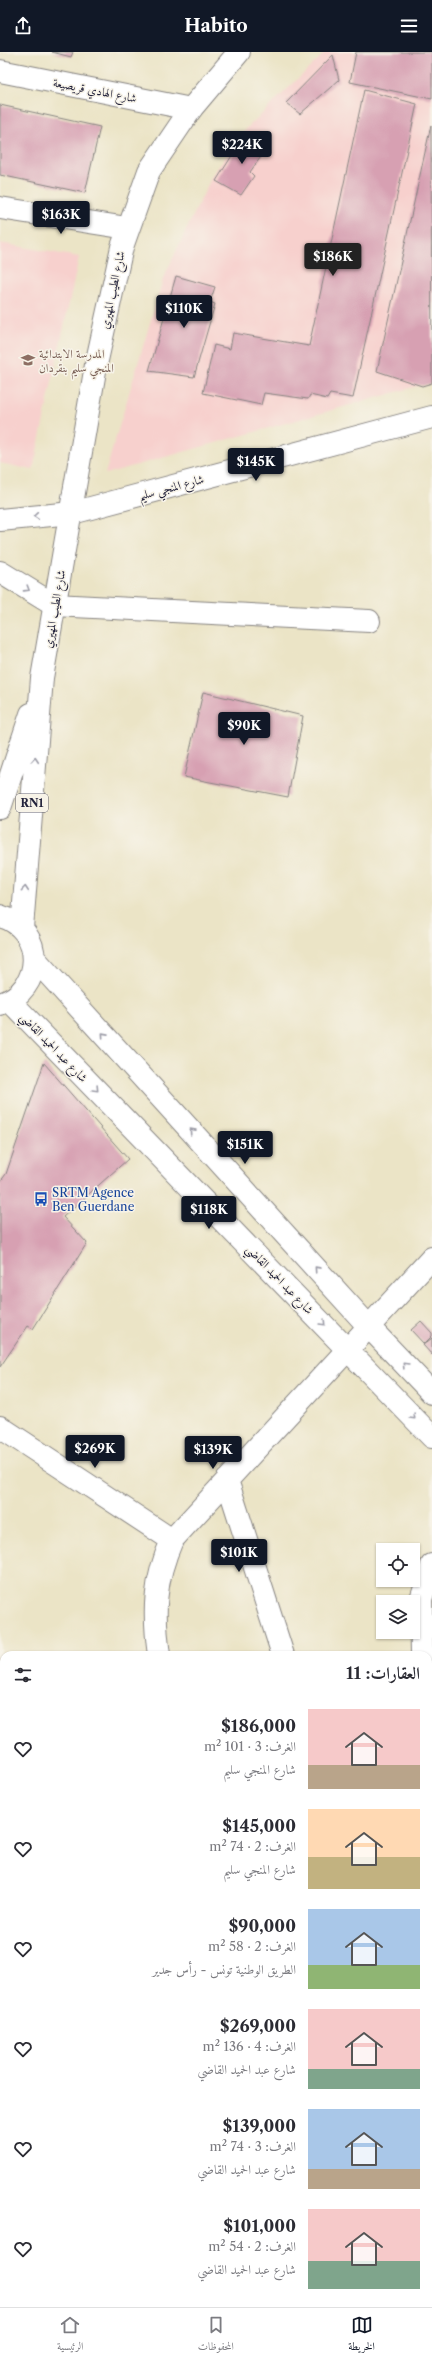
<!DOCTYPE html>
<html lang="ar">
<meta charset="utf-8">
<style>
:root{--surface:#fff;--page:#f7f7f7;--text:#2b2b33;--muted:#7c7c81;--line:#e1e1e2;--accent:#111827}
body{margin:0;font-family:"Libre Caslon Text",Amiri,serif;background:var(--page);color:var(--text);direction:rtl;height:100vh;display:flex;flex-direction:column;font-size:15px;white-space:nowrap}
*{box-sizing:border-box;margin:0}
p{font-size:13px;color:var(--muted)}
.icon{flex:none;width:22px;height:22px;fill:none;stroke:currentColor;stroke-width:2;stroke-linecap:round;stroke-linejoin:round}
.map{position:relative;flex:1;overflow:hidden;direction:ltr}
.drawer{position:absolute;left:0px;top:1599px;width:432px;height:656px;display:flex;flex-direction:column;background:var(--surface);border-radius:12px 12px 0 0;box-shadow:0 1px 3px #0004;direction:rtl}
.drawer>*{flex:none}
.buttons{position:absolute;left:376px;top:1491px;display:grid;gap:8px}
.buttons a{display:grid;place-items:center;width:44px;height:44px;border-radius:0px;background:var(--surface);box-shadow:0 1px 3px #0004;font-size:20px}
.price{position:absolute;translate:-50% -34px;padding:0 9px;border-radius:4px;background:var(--accent);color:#fff;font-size:13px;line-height:26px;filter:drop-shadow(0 1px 2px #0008)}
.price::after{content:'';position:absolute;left:50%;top:24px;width:12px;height:9px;margin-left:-6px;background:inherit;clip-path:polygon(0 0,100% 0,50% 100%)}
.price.current{background:#222;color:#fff}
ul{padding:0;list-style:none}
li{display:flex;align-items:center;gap:12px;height:100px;padding:0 12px}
li span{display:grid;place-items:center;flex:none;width:112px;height:80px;border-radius:0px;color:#555}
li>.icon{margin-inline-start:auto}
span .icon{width:48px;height:48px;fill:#fffc;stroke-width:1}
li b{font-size:17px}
h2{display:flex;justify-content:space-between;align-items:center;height:48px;padding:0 12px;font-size:17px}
header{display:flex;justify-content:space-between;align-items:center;height:52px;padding:0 12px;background:var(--accent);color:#fff;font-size:18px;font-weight:700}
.tabs{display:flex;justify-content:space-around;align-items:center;height:56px;border-top:1px solid var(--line);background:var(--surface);font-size:11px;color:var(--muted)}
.tabs a{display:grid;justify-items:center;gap:2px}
.tabs .current{color:var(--accent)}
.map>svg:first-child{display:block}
</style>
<header><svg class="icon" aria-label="menu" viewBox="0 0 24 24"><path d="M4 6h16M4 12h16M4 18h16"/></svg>Habito<svg class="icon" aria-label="share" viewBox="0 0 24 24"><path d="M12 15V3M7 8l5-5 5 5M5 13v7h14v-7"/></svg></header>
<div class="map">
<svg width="432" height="2255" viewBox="0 0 432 2255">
<rect width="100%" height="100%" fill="#f7f3e8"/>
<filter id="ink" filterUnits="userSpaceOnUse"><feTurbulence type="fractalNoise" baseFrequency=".025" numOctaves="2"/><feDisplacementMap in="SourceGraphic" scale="8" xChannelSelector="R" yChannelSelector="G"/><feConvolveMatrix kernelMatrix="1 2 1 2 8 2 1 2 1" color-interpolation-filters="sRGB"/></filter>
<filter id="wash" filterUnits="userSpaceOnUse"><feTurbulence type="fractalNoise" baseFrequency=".012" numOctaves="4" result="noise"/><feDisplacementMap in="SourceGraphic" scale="16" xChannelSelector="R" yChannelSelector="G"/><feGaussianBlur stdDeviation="0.9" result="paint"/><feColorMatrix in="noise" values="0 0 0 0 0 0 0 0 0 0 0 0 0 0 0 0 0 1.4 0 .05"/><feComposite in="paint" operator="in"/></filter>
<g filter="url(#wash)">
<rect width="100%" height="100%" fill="#ebe4c6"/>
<path fill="#f7d0cd" d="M326,0H356L350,29L432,47V330L105,422L163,227L213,122L248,75Z
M0,191L79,205L33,418L0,411Z"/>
<g id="blocks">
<path fill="#d7a0b2" d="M52,0H73L71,5Z
M356,0H432V47L350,30Z
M333,3L339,28L300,62L286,51Z
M364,38L417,52L353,346L330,342L327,347L310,343L308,347L264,341L261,353L203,341L214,293L230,297L233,281L309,294Z
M0,53L100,75L85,141L0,123Z
M431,73L432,331L422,334L377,319Z
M245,83L268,95L250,120L254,124L241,143L216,129Z
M176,224L215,235L210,250L215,252L194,325L149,319Z
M203,640L303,664L288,745L184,725Z
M44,1011L128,1107L63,1165L87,1191L33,1277L28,1274L0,1315V1130L6,1122Z
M421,1269L432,1281V1284L424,1292L411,1278Z
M432,1286V1303L423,1293Z"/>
</g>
</g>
<g filter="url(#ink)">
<use href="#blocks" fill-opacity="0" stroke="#868380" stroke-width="1"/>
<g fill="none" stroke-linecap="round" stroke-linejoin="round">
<defs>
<path id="minor" d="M0,19L191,57
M0,156L127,176
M0,468L72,461L432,365
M0,520L54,553L369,569
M0,1375L172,1488
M227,1428L283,1603
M159,1603C153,1560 154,1529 172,1488L432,1206
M422,1603L421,1547L432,1513
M428,1662L432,1675
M249,2251L251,2255"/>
<path id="major" d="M0,756L31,662
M0,864C46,877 44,939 0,952
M22,876L42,626L96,313L122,195L149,119L191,57L239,0
M34,906L370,1276L432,1341
M10,949L432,1385"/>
</defs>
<use href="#minor" stroke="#868380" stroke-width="24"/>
<use href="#major" stroke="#868380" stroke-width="24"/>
<use href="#minor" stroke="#fff" stroke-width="22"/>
<use href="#major" stroke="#fff" stroke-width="22"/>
</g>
<defs><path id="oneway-chevron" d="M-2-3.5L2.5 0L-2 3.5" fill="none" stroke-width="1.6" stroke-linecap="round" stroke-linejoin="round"/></defs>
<g stroke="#9c9ca7">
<use href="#oneway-chevron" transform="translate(36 464) rotate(175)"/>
<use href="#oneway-chevron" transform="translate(27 537) rotate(32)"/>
<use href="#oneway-chevron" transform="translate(35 708) rotate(-85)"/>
<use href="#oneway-chevron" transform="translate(25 837) rotate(-85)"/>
<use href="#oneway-chevron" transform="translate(104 983) rotate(-132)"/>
<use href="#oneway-chevron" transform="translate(96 1037) rotate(46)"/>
<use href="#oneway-chevron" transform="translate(192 1079) rotate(-132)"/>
<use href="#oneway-chevron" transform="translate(317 1217) rotate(-132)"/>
<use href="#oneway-chevron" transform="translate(323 1271) rotate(46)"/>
<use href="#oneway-chevron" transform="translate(405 1313) rotate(-134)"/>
<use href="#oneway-chevron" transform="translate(413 1365) rotate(46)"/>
</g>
</g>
<defs>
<symbol id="school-bare" viewBox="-9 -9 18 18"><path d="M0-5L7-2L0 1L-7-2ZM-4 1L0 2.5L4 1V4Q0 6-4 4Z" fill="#8d6e63" stroke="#f7f3e8" stroke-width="2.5" paint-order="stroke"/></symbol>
<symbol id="bus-bare" viewBox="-9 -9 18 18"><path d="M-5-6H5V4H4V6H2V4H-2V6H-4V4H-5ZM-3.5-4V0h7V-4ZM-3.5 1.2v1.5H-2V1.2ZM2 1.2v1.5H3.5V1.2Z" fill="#1a4fb4" stroke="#f7f3e8" stroke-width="2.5" paint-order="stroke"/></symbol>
</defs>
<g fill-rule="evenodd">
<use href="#school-bare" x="18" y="298" width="20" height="20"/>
<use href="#bus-bare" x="31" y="1137" width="20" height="20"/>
</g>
<g text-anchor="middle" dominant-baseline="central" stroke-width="3" stroke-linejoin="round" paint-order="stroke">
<rect fill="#f7f3e8" stroke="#62616f" stroke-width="1" x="16" y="742" width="32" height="18" rx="3"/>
<g font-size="11" font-weight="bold" fill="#22223b">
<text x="32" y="751">RN1</text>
</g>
<g font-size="12" fill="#22223b" stroke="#f7f3e8">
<text transform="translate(95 38) rotate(11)">شارع الهادي قريصيعة</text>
<text transform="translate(112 238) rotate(-78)">شارع الطيب المهيري</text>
<text transform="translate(171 435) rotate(-15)">شارع المنجي سليم</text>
<text transform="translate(54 557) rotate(-80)">شارع الطيب المهيري</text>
<text transform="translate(54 995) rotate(46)">شارع عبد الحميد القاضي</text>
<text transform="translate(280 1227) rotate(46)">شارع عبد الحميد القاضي</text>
</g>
<g font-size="12" fill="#785e54" stroke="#f7f3e8" text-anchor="start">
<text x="39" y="301">المدرسة الابتدائية<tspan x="39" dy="14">المنجي سليم بنقردان</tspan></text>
</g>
<g font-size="12" fill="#164399" stroke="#f7f3e8" text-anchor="start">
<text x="52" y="1140">SRTM Agence<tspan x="52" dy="14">Ben Guerdane</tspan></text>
</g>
</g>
</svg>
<div class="buttons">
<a><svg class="icon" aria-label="locate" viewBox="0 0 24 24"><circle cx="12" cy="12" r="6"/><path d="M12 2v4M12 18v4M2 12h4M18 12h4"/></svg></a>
<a><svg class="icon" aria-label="layers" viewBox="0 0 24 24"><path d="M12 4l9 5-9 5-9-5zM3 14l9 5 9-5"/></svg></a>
</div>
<b class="price" style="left:242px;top:113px">$224K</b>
<b class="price" style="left:61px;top:183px">$163K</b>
<b class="price current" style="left:333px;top:225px">$186K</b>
<b class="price" style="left:184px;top:277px">$110K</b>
<b class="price" style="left:256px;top:430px">$145K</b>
<b class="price" style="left:244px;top:694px">$90K</b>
<b class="price" style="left:245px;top:1113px">$151K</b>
<b class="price" style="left:209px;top:1178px">$118K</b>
<b class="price" style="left:95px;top:1417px">$269K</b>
<b class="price" style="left:213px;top:1418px">$139K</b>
<b class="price" style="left:239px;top:1521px">$101K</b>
<section class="drawer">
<h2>العقارات: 11<svg class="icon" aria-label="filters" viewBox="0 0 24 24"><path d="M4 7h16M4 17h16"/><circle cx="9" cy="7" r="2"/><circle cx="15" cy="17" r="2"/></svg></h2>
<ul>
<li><span style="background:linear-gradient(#f6c9c9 70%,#b9a48a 0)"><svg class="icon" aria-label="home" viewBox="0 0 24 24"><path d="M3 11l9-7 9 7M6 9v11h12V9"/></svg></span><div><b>$186,000</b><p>الغرف: 3 · 101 m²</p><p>شارع المنجي سليم</p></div><svg class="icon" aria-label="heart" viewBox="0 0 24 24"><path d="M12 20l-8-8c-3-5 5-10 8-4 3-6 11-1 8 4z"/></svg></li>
<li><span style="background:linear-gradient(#ffd9b3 60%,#c2b280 0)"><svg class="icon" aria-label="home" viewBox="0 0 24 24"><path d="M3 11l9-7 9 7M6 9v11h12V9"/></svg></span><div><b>$145,000</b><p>الغرف: 2 · 74 m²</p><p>شارع المنجي سليم</p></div><svg class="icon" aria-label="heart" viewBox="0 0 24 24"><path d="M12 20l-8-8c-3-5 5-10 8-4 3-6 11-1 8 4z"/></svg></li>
<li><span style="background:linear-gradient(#a9c7e8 70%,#8fb573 0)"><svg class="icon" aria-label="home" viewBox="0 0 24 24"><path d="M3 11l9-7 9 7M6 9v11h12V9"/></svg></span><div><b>$90,000</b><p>الغرف: 2 · 58 m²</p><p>الطريق الوطنية تونس - رأس جدير</p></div><svg class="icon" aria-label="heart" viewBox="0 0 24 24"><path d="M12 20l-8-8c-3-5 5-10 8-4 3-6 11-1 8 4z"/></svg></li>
<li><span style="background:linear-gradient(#f6c9c9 75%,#7fa58c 0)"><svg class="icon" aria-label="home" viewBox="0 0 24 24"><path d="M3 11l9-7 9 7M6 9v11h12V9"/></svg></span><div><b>$269,000</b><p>الغرف: 4 · 136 m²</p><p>شارع عبد الحميد القاضي</p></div><svg class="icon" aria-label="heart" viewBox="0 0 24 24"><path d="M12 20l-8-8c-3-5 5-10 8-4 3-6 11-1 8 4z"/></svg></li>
<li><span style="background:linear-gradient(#a9c7e8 75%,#b9a48a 0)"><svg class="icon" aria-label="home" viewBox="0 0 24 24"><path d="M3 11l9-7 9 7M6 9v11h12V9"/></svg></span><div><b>$139,000</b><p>الغرف: 3 · 74 m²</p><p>شارع عبد الحميد القاضي</p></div><svg class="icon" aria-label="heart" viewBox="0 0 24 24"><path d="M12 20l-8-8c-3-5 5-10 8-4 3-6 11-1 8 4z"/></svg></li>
<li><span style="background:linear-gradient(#f6c9c9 65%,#7fa58c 0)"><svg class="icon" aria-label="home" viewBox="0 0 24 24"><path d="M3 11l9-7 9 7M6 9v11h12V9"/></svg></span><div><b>$101,000</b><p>الغرف: 2 · 54 m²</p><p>شارع عبد الحميد القاضي</p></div><svg class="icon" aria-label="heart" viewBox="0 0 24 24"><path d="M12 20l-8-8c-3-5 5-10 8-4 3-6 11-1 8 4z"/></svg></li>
</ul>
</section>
</div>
<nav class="tabs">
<a class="current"><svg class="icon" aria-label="map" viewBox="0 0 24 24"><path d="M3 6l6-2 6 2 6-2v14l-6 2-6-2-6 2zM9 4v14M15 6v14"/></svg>الخريطة</a>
<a><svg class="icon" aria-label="saved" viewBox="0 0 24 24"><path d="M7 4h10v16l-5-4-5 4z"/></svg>المحفوظات</a>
<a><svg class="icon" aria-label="home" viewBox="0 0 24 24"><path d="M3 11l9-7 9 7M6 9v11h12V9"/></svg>الرئيسية</a>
</nav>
